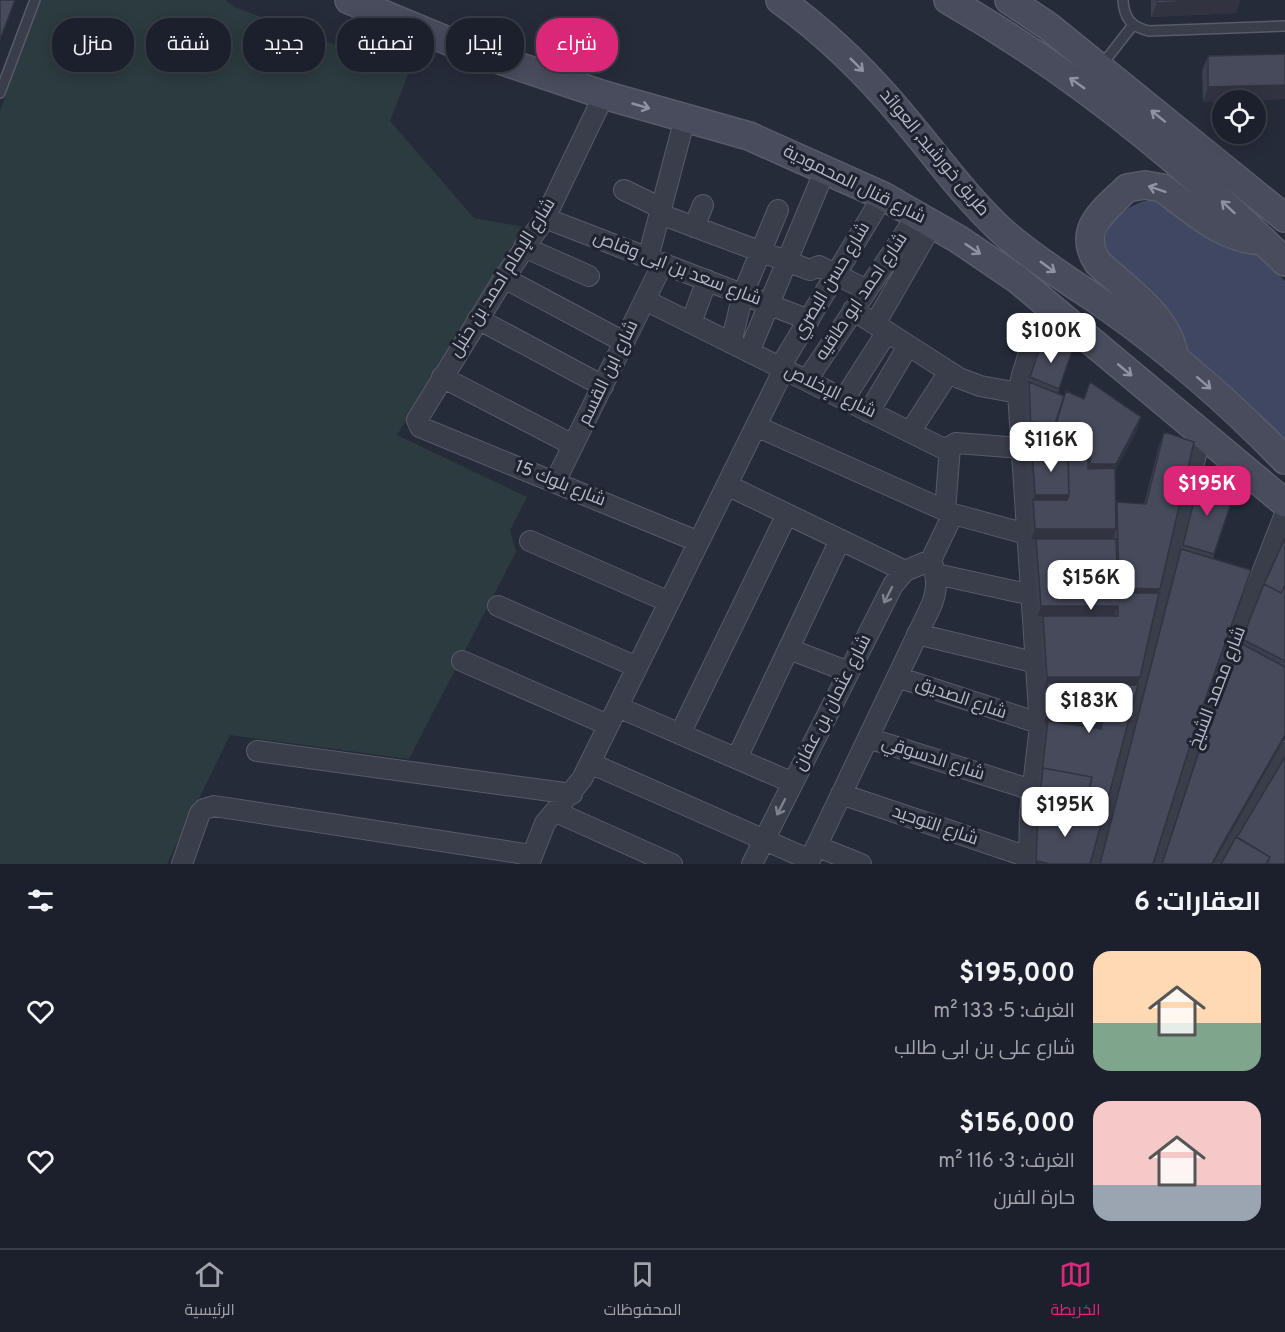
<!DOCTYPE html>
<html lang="ar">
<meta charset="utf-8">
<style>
:root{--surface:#1c202c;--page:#292d38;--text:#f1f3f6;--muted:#a0a3a9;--line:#3a3e48;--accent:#db2777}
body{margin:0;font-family:Overpass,Cairo,sans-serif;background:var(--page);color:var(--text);direction:rtl;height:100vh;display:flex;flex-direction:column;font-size:22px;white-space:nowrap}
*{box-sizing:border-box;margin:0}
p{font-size:20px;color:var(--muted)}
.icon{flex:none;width:33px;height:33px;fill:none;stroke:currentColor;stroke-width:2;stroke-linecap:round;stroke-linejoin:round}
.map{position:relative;height:864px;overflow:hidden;direction:ltr}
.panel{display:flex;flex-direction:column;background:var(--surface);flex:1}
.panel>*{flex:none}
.hud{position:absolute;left:18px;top:18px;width:600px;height:54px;direction:rtl;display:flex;gap:12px}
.buttons{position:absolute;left:1212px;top:90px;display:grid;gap:12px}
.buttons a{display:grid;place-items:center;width:54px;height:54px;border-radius:50%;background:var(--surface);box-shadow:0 3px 15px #0003,0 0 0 2px var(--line);font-size:30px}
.price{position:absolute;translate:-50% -51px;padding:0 14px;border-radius:12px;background:#fff;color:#222;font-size:20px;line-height:39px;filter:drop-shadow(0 2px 3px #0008)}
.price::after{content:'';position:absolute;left:50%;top:36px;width:18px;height:14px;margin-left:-9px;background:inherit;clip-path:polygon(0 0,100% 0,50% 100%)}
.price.current{background:var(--accent);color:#fff}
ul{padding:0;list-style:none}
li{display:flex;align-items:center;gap:18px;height:150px;padding:0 24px}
li span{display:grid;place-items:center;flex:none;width:168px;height:120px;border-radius:18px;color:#555}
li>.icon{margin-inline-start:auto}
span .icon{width:72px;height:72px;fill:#fffc;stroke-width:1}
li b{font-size:26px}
h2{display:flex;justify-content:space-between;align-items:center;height:72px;padding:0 24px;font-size:26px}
.pill{padding:0 21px;border-radius:24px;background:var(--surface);box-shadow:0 3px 15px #0003,0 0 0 2px var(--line);font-size:21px;line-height:54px}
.pill.current{background:var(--accent);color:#fff}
.tabs{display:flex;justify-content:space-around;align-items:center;height:84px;border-top:2px solid var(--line);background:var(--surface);font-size:16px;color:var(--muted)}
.tabs a{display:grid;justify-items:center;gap:3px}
.tabs .current{color:var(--accent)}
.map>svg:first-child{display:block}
</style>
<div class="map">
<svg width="1285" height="864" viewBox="0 0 1285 864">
<rect width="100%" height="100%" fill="#262b3a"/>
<path fill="#2c3b3f" d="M41,0H225L237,8L409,72L390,121L474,218L524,227L397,435L527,497L510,530L516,552L409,759L230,735L167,864H0V111Z"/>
<path fill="#404763" d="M1155,199L1233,249L1257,253L1285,281V442L1188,353L1174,318L1103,251C1103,223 1128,202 1155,199Z"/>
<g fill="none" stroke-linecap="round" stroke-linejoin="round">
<defs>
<path id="lane" d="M1123,0C1124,19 1132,27 1149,31L1285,26
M1101,66L1133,25
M0,93L35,0"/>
<path id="street" d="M604,95L545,218L504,278L417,420L420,427L699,542
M624,190L661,208
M660,214L810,270L819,266L867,290
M545,218L809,320
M694,227L703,205
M524,247L589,276
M648,258L685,118
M504,278L624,342
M645,300L942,448H947L956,443L1021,448
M853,310L959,378L980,386L1018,393
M478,319L603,386
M691,323L707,280
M875,324L933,223
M731,343L743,294L778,210
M749,352L825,170
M780,367L883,196
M442,377L573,445
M807,380L918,214
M844,399L887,332
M869,412L908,346
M756,426L953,514L1027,534
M910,432L949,372
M555,482L663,263
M727,485L905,571
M945,511L950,447
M530,541L669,602
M936,574L1032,595
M498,606L637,667
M917,634L1037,663
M789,649L849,672
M462,661L608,725
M897,677L1051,727
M618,707L793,783
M680,734L787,514
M868,738L1032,790
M257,751L572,794
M737,758L840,540
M590,763L810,860
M841,794L1028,857
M556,812L672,864
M816,846L861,864
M182,864L200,813L204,809L214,806L532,855
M529,864L545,823L582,779L784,369
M752,864L893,585L905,571L931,560
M808,864L932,604C938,587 937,576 931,560L953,514
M1029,864L1030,812L1040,726L1018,393C1024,361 1035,334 1051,306
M1093,864L1139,691L1201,434
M1158,864L1200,732L1285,514
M1219,864L1285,752"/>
<path id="secondary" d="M349,0L470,50L604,95L749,136L883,196L958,239L1017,279L1285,503
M780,0C827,34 868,74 905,119C938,158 965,197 1003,232C1035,260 1071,282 1106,306C1171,352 1230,403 1285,460
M948,0C1072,71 1183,161 1285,262
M1009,0L1048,26L1285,218
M1175,359C1169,316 1128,291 1098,263C1076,229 1104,211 1127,188L1145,185L1162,188C1194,211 1223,240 1264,241"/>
</defs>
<use href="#lane" stroke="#585b68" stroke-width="12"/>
<use href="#street" stroke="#585b68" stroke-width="22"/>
<use href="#secondary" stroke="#585b68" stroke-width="30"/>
<use href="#lane" stroke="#3a3d4a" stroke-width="9"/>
<use href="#street" stroke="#3a3d4a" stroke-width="20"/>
<use href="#secondary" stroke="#484c5d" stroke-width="27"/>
</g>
<path fill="#3c404e" d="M1151,0H1240L1236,13L1151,17Z
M1285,54V99L1203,102L1202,71L1208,56Z
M1043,338L1059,389L1058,394L1064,396L1084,399L1141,417L1136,432L1115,471L1116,507L1117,502L1144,504L1159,446L1164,432L1159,593L1140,677L1137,685L1104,814L1090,864H1033L1034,816L1037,810L1035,809L1044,731L1047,723H1044V693L1046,687H1044L1040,626L1043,616H1114H1037L1032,549L1036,539H1073H1031L1026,466L1031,454H1028L1025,392Z
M1200,476L1233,497L1213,559L1198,720L1153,864H1099L1195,490Z
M1285,538V738L1216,858L1201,745L1242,639Z"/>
<path fill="#313440" d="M1206,0H1240L1236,13L1151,17L1157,3Z
M1285,85V99L1203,102L1208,87Z
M1141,417L1136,432L1111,478L1085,479L1090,464Z
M1033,439H1072L1090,451L1084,466L1032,451L1031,454H1028Z
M1035,495H1069L1063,510L1033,500Z
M1035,529H1116L1113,539H1031Z
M1119,588L1160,589L1155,603H1114Z
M1041,606H1118L1114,616H1037Z
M1047,677H1140L1136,687L1047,683L1046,687H1044Z
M1047,713L1103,720L1099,730L1044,723Z
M1285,735V738L1213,864H1212L1220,848Z"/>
<path fill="#464a5b" stroke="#313440" stroke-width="1.5" d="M0,0H15L0,40Z
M1157,0H1206L1157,3Z
M1285,54V85L1208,87V56Z
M1043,338L1072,351L1059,389L1030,377Z
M1029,382L1064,396L1055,424L1033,422L1031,427Z
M1090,382L1141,417L1116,464H1090V451H1068L1072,439H1033V422L1056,424L1066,391L1084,399Z
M1164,432L1194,442L1160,589L1119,588L1117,502L1146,504Z
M1032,451H1068L1069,495H1035Z
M1068,455L1088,456V469L1115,468L1116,529H1035L1033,500H1067L1069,495Z
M1200,476L1233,497L1214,554L1183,545Z
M1285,538V585L1281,593L1264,584Z
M1036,539H1116L1118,593H1159L1140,677H1047L1043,616H1118V606H1041Z
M1181,549L1251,570L1198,720L1153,864H1100Z
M1264,584L1281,593L1285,585V661L1242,639Z
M1240,643L1285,667V735L1220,848L1212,864H1162L1201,745Z
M1047,683L1138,685L1104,814L1084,810L1092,777L1043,768L1042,772L1048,721L1101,729L1103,720L1047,713Z
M1285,757V864H1267L1270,857L1237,837Z
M1043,768L1092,777L1086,805L1040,795Z
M1038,806L1102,821L1090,864H1049L1038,861L1036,864Z
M1236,837L1270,857L1266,864H1221Z
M1038,861L1049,864H1038Z"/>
<defs><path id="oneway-shaft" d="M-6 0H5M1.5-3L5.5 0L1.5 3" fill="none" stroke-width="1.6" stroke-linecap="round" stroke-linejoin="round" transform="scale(1.5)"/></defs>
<g stroke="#8f92a1">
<use href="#oneway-shaft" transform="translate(857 65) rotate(45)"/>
<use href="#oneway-shaft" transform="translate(1077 83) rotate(-145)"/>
<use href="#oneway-shaft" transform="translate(641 106) rotate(16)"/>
<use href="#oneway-shaft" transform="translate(1158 116) rotate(-141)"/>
<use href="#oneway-shaft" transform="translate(1157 189) rotate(-161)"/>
<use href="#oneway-shaft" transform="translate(1228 207) rotate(-137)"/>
<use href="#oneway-shaft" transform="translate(973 249) rotate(34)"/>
<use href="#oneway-shaft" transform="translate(1048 267) rotate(36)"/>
<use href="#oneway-shaft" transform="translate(1125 370) rotate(40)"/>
<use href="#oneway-shaft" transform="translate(1204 383) rotate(41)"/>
</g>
<g stroke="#7e818e">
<use href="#oneway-shaft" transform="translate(888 595) rotate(117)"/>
<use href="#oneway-shaft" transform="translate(781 807) rotate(117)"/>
</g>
<g text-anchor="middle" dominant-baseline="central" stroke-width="6" stroke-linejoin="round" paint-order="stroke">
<g font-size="18" fill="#b5b8c6" stroke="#1f222f">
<text transform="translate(934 153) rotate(50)">طريق خورشيد, العوائد</text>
<text transform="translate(854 185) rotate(26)">شارع قنال المحمودية</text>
<text transform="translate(677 269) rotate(21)">شارع سعد بن ابى وقاص</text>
<text transform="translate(503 278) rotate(-58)">شارع الإمام احمد بن حنبل</text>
<text transform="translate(832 281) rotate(-59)">شارع حسن البصري</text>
<text transform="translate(862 297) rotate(-56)">شارع احمد ابو طاقيه</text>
<text transform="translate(609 373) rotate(-64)">شارع ابن القسم</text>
<text transform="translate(830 392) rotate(26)">شارع الإخلاص</text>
<text transform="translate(560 484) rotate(22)">شارع بلوك 15</text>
<text transform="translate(1218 688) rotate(-69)">شارع محمد الشيخ</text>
<text transform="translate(961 699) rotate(19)">شارع الصديق</text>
<text transform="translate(833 703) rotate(-63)">شارع عثمان بن عفان</text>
<text transform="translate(933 759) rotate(18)">شارع الدسوقي</text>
<text transform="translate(935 826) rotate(19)">شارع التوحيد</text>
</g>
</g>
</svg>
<div class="buttons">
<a><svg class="icon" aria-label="locate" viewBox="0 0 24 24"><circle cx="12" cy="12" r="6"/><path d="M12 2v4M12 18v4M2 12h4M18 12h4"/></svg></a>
</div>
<b class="price" style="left:1051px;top:364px">$100K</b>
<b class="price" style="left:1051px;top:473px">$116K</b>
<b class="price current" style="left:1207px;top:517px">$195K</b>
<b class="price" style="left:1091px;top:611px">$156K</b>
<b class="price" style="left:1089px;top:734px">$183K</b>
<b class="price" style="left:1065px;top:838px">$195K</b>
<div class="hud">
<a class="pill current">شراء</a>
<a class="pill">إيجار</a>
<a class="pill">تصفية</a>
<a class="pill">جديد</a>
<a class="pill">شقة</a>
<a class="pill">منزل</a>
</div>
</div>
<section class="panel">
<h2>العقارات: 6<svg class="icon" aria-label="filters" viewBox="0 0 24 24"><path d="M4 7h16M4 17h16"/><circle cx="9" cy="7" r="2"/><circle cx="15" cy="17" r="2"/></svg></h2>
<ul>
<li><span style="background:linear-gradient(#ffd9b3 60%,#7fa58c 0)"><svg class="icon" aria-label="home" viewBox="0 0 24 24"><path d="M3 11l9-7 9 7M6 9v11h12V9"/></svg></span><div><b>$195,000</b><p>الغرف: 5 · 133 m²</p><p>شارع على بن ابى طالب</p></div><svg class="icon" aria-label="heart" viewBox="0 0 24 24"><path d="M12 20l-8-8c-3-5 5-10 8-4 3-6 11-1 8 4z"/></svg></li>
<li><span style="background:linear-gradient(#f6c9c9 70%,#9aa5b1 0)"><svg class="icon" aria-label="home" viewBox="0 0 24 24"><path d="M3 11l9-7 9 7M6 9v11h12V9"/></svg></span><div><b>$156,000</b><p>الغرف: 3 · 116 m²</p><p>حارة الفرن</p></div><svg class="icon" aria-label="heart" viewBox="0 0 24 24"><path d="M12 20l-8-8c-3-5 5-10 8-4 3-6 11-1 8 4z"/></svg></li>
</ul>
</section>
<nav class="tabs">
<a class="current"><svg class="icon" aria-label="map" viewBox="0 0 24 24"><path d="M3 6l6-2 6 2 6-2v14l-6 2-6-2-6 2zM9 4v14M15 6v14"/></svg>الخريطة</a>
<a><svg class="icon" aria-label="saved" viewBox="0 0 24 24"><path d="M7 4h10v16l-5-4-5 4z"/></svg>المحفوظات</a>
<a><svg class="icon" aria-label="home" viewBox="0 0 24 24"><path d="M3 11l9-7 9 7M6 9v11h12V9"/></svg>الرئيسية</a>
</nav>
